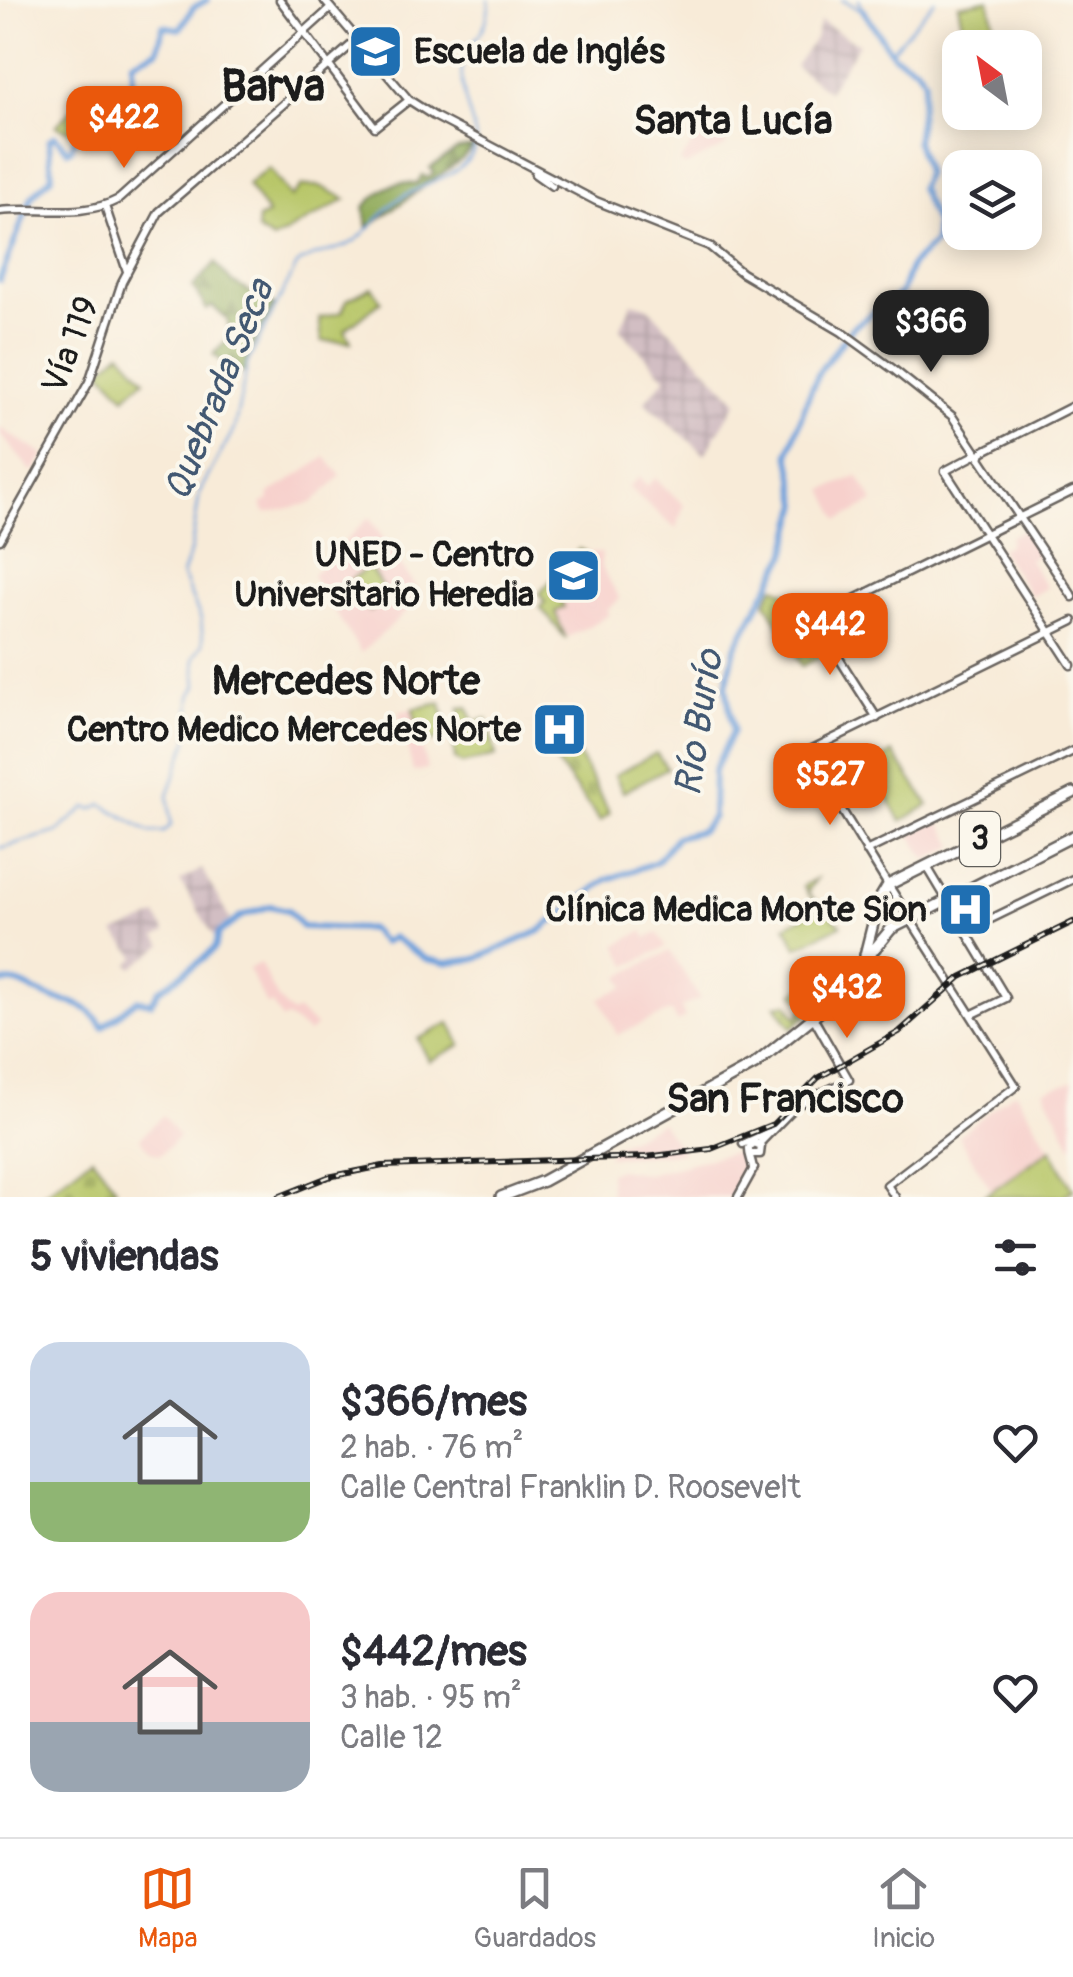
<!DOCTYPE html>
<html lang="es">
<meta charset="utf-8">
<style>
:root{--surface:#fff;--page:#f2f2f3;--text:#2b2b33;--muted:#7c7c81;--line:#e1e1e2;--accent:#ea580c}
body{margin:0;font-family:Pangolin,sans-serif;background:var(--page);color:var(--text);height:100vh;display:flex;flex-direction:column;font-size:38px;white-space:nowrap}
*{box-sizing:border-box;margin:0}
p{font-size:32px;color:var(--muted)}
.icon{flex:none;width:55px;height:55px;fill:none;stroke:currentColor;stroke-width:2;stroke-linecap:round;stroke-linejoin:round}
.map{position:relative;height:1197px;overflow:hidden}
.drawer{display:flex;flex-direction:column;background:var(--surface);flex:1}
.drawer>*{flex:none}
.needle{width:65px;rotate:328deg}
.controls{position:absolute;left:942px;top:30px;display:grid;gap:20px}
.controls a{display:grid;place-items:center;width:100px;height:100px;border-radius:20px;background:var(--surface);box-shadow:0 5px 25px #0003;font-size:50px}
.price{position:absolute;translate:-50% -85px;padding:0 22px;border-radius:20px;background:var(--accent);color:#fff;font-size:32px;line-height:65px;filter:drop-shadow(0 2px 5px #0008)}
.price::after{content:'';position:absolute;left:50%;top:60px;width:30px;height:22px;margin-left:-15px;background:inherit;clip-path:polygon(0 0,100% 0,50% 100%)}
.price.current{background:#222;color:#fff}
ul{padding:0;list-style:none}
li{display:flex;align-items:center;gap:30px;height:250px;padding:0 30px}
li span{display:grid;place-items:center;flex:none;width:280px;height:200px;border-radius:30px;color:#555}
li>.icon{margin-inline-start:auto}
span .icon{width:120px;height:120px;fill:#fffc;stroke-width:1}
li b{font-size:42px}
h2{display:flex;justify-content:space-between;align-items:center;height:120px;padding:0 30px;font-size:42px}
.menu{display:flex;justify-content:space-around;align-items:center;height:140px;border-top:2px solid var(--line);background:var(--surface);font-size:28px;color:var(--muted)}
.menu a{display:grid;justify-items:center;gap:5px}
.menu .current{color:var(--accent)}
.map>svg:first-child{display:block}
</style>
<div class="map">
<svg width="1073" height="1197" viewBox="0 0 1073 1197">
<defs>
<pattern id="industrial-grid" width="8" height="8" patternUnits="userSpaceOnUse" patternTransform="scale(2.5)"><rect width="8" height="8" fill="#d2bec3"/><path d="M0 4h8M4 0v8" fill="none" stroke="#b4a3a7"/></pattern>
<pattern id="forest-firs" width="22" height="20" patternUnits="userSpaceOnUse" patternTransform="scale(2.5)"><rect width="22" height="20" fill="#91ab5c"/><path d="M5 1l3.5 6h-7zM16 11l3.5 6h-7z" fill="#768a4b"/></pattern>
<pattern id="cemetery-stones" width="16" height="16" patternUnits="userSpaceOnUse" patternTransform="scale(2.5)"><rect width="16" height="16" fill="#b7c668"/><path d="M2 7V4a2 2 0 0 1 4 0v3zM10 15v-3a2 2 0 0 1 4 0v3z" fill="#9daa5a"/></pattern>
<pattern id="garden-furrows" width="10" height="10" patternUnits="userSpaceOnUse" patternTransform="scale(2.5)"><rect width="10" height="10" fill="#b7c668"/><path d="M-1 1l2-2M0 10L10 0M9 11l2-2" fill="none" stroke="#9daa5a"/></pattern>
</defs>
<rect width="100%" height="100%" fill="#fbf7ec"/>
<filter id="ink" filterUnits="userSpaceOnUse"><feTurbulence type="fractalNoise" baseFrequency=".01" numOctaves="2"/><feDisplacementMap in="SourceGraphic" scale="20" xChannelSelector="R" yChannelSelector="G"/><feConvolveMatrix kernelMatrix="1 2 1 2 8 2 1 2 1" color-interpolation-filters="sRGB"/></filter>
<filter id="wash" filterUnits="userSpaceOnUse"><feTurbulence type="fractalNoise" baseFrequency=".0048" numOctaves="4" result="noise"/><feDisplacementMap in="SourceGraphic" scale="40" xChannelSelector="R" yChannelSelector="G"/><feGaussianBlur stdDeviation="2.25" result="paint"/><feColorMatrix in="noise" values="0 0 0 0 0 0 0 0 0 0 0 0 0 0 0 0 0 1.4 0 .05"/><feComposite in="paint" operator="in"/></filter>
<g filter="url(#wash)">
<rect width="100%" height="100%" fill="#f8ebd8"/>
<path fill="#f7d0cc" d="M711,129L716,140L724,138L726,146L685,166L680,162L695,140Z
M0,428L44,455L33,473L0,434Z
M326,457L341,476L312,503L266,513L261,504L270,499L268,495Z
M858,476L874,502L839,520L824,490Z
M639,477L647,486L655,478L684,505L676,529L628,487Z
M369,517L422,597L361,653L312,575Z
M1024,530L1041,553L1029,560L1047,588L1031,596L1000,549L1009,545L1010,536Z
M585,552L602,553L601,566L620,599L607,610L609,615L568,637L555,612L563,607L551,584Z
M413,709L427,769L413,772L399,712Z
M938,819L955,846L927,860L910,834Z
M643,931L647,938L658,933L666,947L628,966L617,945Z
M670,951L700,999L681,1007L685,1018L676,1022L671,1011L617,1035L600,998L625,987L620,976Z
M260,963L278,999L292,1014L297,1011L316,1026L309,1033L287,1018L282,1020L272,1004L267,1006L248,969Z
M1073,1081V1148L1044,1090Z
M1015,1091L1051,1149L992,1191L958,1136Z
M163,1115L179,1137L160,1155L150,1151L140,1138Z
M661,1122L683,1153L607,1157L614,1147Z
M742,1150L751,1168L735,1197H611L609,1173L619,1169L648,1174Z"/>
<path fill="url(#industrial-grid)" d="M820,21L859,44L828,91L795,66L815,39Z
M632,302L647,306L737,401L705,454L644,402L666,378L620,329Z
M202,869L230,920L217,931L216,940L180,881Z
M157,916L166,933L156,937L163,945L133,968L129,964L137,957L115,933Z"/>
<path fill="url(#forest-firs)" stroke="#56643c" stroke-width="2.5" d="M473,147L462,159L368,227L364,207C381,190 391,180 417,184L422,175L428,178L434,172L430,168L458,149Z
M215,263L232,282L274,305L248,354L246,370L237,374L213,354L231,336L227,319L212,306L207,310L193,287Z"/>
<path fill="url(#cemetery-stones)" stroke="#6a7142" stroke-width="2.5" d="M574,747L610,813L600,821L546,749L552,752Z
M92,1157L116,1188L107,1197H40Z"/>
<path fill="#b7c668" stroke="#6a7142" stroke-width="2.5" d="M989,0L996,32L965,38L958,5Z
M107,88L115,94L118,88L124,100L84,113L73,132L56,126L79,102Z
M269,168L291,197L302,186H320L346,199L273,240L257,230L258,219L268,215L247,185Z
M372,287L381,301L345,330L351,342L322,341L319,318L342,312L347,300Z
M121,352L145,379L125,397L101,370Z
M579,549L585,552L552,584L564,607L555,612L566,639L540,607L545,602L539,594Z
M369,567L389,598L370,611L350,580Z
M774,586L791,595L831,651L802,666L766,602Z
M441,703L449,737L421,743L413,709Z
M468,707L473,722L487,719L496,756L462,764L455,759L452,727L462,725L459,708Z
M656,753L667,768L623,792L615,775Z
M893,753L929,805L901,821L870,766Z
M816,879L807,893L841,925L797,947L786,926L819,908L803,886Z
M450,1023L461,1045L429,1061L418,1039Z
M1051,1149L1073,1190L1062,1197H983Z"/>
<path fill="url(#garden-furrows)" stroke="#6a7142" stroke-width="2.5" d="M814,979L831,994L792,1028L776,1005L788,1003L797,1018L806,1005L794,993Z"/>
<g fill="none" stroke-linecap="round" stroke-linejoin="round">
<path stroke="#71a2db" stroke-width="2.5" d="M842,0L863,10
M859,0L862,9
M891,51L935,0
M0,848L57,832L86,807L93,809L102,804L150,832H164L171,825L168,795L188,740L191,696L197,685L194,658L203,644L201,619L182,575L191,549L200,491L234,429L248,362L297,265C312,252 335,253 353,242C369,232 381,212 397,200C419,184 471,175 476,143C478,131 459,97 462,68C466,37 489,40 489,0"/>
<path stroke="#71a2db" stroke-width="6" d="M0,280L32,196L52,176L49,140L55,136L68,151L71,149L84,115C120,105 137,108 132,62L158,50L163,26L180,29L193,8L207,0
M0,983C19,980 23,986 39,993C66,1006 83,996 103,1027L137,1000L151,1003L159,990L203,959L215,948L218,934L242,916L270,906L288,910L302,927L370,929L383,943L392,937L426,959L446,963L476,959L540,931L606,880L656,862L676,837L701,831L713,817L714,770L733,731L726,686L735,648L786,555L799,504L789,453L807,400L819,372L853,327L901,293L911,265L935,242V223L920,188L926,173L916,141L925,80L917,68L893,55L863,10"/>
</g>
</g>
<g filter="url(#ink)">
<g fill="none" stroke-linecap="round" stroke-linejoin="round">
<defs>
<path id="tertiary" d="M980,458L982,452L1073,406
M877,718L814,619L1073,491
M866,851L1073,751
M888,885L806,752L1073,621
M966,931L1073,879"/>
<path id="secondary" d="M280,0L375,127L409,100
M324,0L409,100L434,116L596,201L709,246L742,273L842,332L893,369L952,416L1073,597
M535,174L552,186
M105,206L127,271
M0,211C38,207 84,218 119,199L331,8
M977,454L945,471L1071,665
M0,540L89,382L122,282L159,212L357,40
M926,865L1006,998L971,1015
M889,886L1016,1086L887,1185L895,1197
M743,1144L769,1132
M759,1144L797,1105L849,1080L814,1019
M750,1154H760L761,1146L754,1143L749,1148C748,1155 753,1162 753,1170
M738,1197L754,1168"/>
<path id="primary" d="M865,955L879,900L888,885L1073,793
M501,1197L543,1181L755,1064L827,1006L891,929L1073,836"/>
</defs>
<use href="#tertiary" stroke="#69645e" stroke-width="11"/>
<use href="#secondary" stroke="#69645e" stroke-width="11"/>
<use href="#primary" stroke="#69645e" stroke-width="14"/>
<use href="#tertiary" stroke="#fff" stroke-width="6"/>
<use href="#secondary" stroke="#fff" stroke-width="6"/>
<use href="#primary" stroke="#fff" stroke-width="9"/>
<defs>
<path id="rail" d="M278,1197L328,1177L383,1166L646,1157L711,1149L773,1124L818,1078L899,1032L961,977L1073,922"/>
</defs>
<use href="#rail" stroke="#1c1c1c" stroke-width="6"/>
<use href="#rail" stroke="#fbf7ec" stroke-width="2.5" stroke-dasharray="8" stroke-linecap="butt"/>
</g>
</g>
<defs>
<symbol id="university-square" viewBox="-11 -11 22 22"><rect x="-9" y="-9" width="18" height="18" rx="4" fill="#1f6fb2" stroke="#fbf7ec"/><path d="M0-5L7-2L0 1L-7-2ZM-4 1L0 2.5L4 1V4Q0 6-4 4Z" fill="#fff"/></symbol>
<symbol id="hospital-square" viewBox="-11 -11 22 22"><rect x="-9" y="-9" width="18" height="18" rx="4" fill="#1f6fb2" stroke="#fbf7ec"/><path d="M-5-5h3v3.5h4V-5h3V5h-3V1.5h-4V5h-3Z" fill="#fff"/></symbol>
</defs>
<g fill-rule="evenodd">
<use href="#university-square" x="344" y="20" width="63" height="63"/>
<use href="#university-square" x="542" y="544" width="63" height="63"/>
<use href="#hospital-square" x="528" y="698" width="63" height="63"/>
<use href="#hospital-square" x="934" y="878" width="63" height="63"/>
</g>
<g text-anchor="middle" dominant-baseline="central" stroke-width="8" stroke-linejoin="round" paint-order="stroke">
<rect fill="#fbf7ec" stroke="#5f5e5a" stroke-width="2.5" x="960" y="812" width="40" height="54" rx="8"/>
<g font-size="32" font-weight="bold" fill="#1c1c1c">
<text x="980" y="839">3</text>
</g>
<g font-size="35" font-weight="bold" fill="#1c1c1c" stroke="#fbf7ec" text-anchor="end">
<text x="414" y="52" text-anchor="start">Escuela de Inglés</text>
<text x="534" y="555">UNED - Centro<tspan x="534" dy="40">Universitario Heredia</tspan></text>
<text x="521" y="730">Centro Medico Mercedes Norte</text>
<text x="927" y="910">Clínica Medica Monte Sion</text>
</g>
<g font-size="35" fill="#1c1c1c" stroke="#fbf7ec">
<text transform="translate(71 345) rotate(-69)">Vía 119</text>
</g>
<g font-size="38" font-style="italic" fill="#425872" stroke="#fbf7ec">
<text transform="translate(219 390) rotate(-68)">Quebrada Seca</text>
<text transform="translate(699 723) rotate(-81)">Río Burío</text>
</g>
<g font-size="40" font-weight="bold" fill="#1c1c1c" stroke="#fbf7ec">
<text x="733" y="121">Santa Lucía</text>
<text x="346" y="681">Mercedes Norte</text>
<text x="785" y="1099">San Francisco</text>
</g>
<g font-size="45" font-weight="bold" fill="#1c1c1c" stroke="#fbf7ec">
<text x="273" y="87">Barva</text>
</g>
</g>
</svg>
<div class="controls">
<a><svg class="needle" viewBox="-14 -14 28 28"><path d="M0-13l5 13h-10z" fill="#e53935"/><path d="M0 13l5-13h-10z" fill="#7c7c81"/></svg></a>
<a><svg class="icon" aria-label="layers" viewBox="0 0 24 24"><path d="M12 4l9 5-9 5-9-5zM3 14l9 5 9-5"/></svg></a>
</div>
<b class="price" style="left:124px;top:171px">$422</b>
<b class="price current" style="left:931px;top:375px">$366</b>
<b class="price" style="left:830px;top:678px">$442</b>
<b class="price" style="left:830px;top:828px">$527</b>
<b class="price" style="left:847px;top:1041px">$432</b>
</div>
<section class="drawer">
<h2>5 viviendas<svg class="icon" aria-label="filters" viewBox="0 0 24 24"><path d="M4 7h16M4 17h16"/><circle cx="9" cy="7" r="2"/><circle cx="15" cy="17" r="2"/></svg></h2>
<ul>
<li><span style="background:linear-gradient(#c9d6e8 70%,#8fb573 0)"><svg class="icon" aria-label="home" viewBox="0 0 24 24"><path d="M3 11l9-7 9 7M6 9v11h12V9"/></svg></span><div><b>$366/mes</b><p>2 hab. · 76 m²</p><p>Calle Central Franklin D. Roosevelt</p></div><svg class="icon" aria-label="heart" viewBox="0 0 24 24"><path d="M12 20l-8-8c-3-5 5-10 8-4 3-6 11-1 8 4z"/></svg></li>
<li><span style="background:linear-gradient(#f6c9c9 65%,#9aa5b1 0)"><svg class="icon" aria-label="home" viewBox="0 0 24 24"><path d="M3 11l9-7 9 7M6 9v11h12V9"/></svg></span><div><b>$442/mes</b><p>3 hab. · 95 m²</p><p>Calle 12</p></div><svg class="icon" aria-label="heart" viewBox="0 0 24 24"><path d="M12 20l-8-8c-3-5 5-10 8-4 3-6 11-1 8 4z"/></svg></li>
</ul>
</section>
<nav class="menu">
<a class="current"><svg class="icon" aria-label="map" viewBox="0 0 24 24"><path d="M3 6l6-2 6 2 6-2v14l-6 2-6-2-6 2zM9 4v14M15 6v14"/></svg>Mapa</a>
<a><svg class="icon" aria-label="saved" viewBox="0 0 24 24"><path d="M7 4h10v16l-5-4-5 4z"/></svg>Guardados</a>
<a><svg class="icon" aria-label="home" viewBox="0 0 24 24"><path d="M3 11l9-7 9 7M6 9v11h12V9"/></svg>Inicio</a>
</nav>
